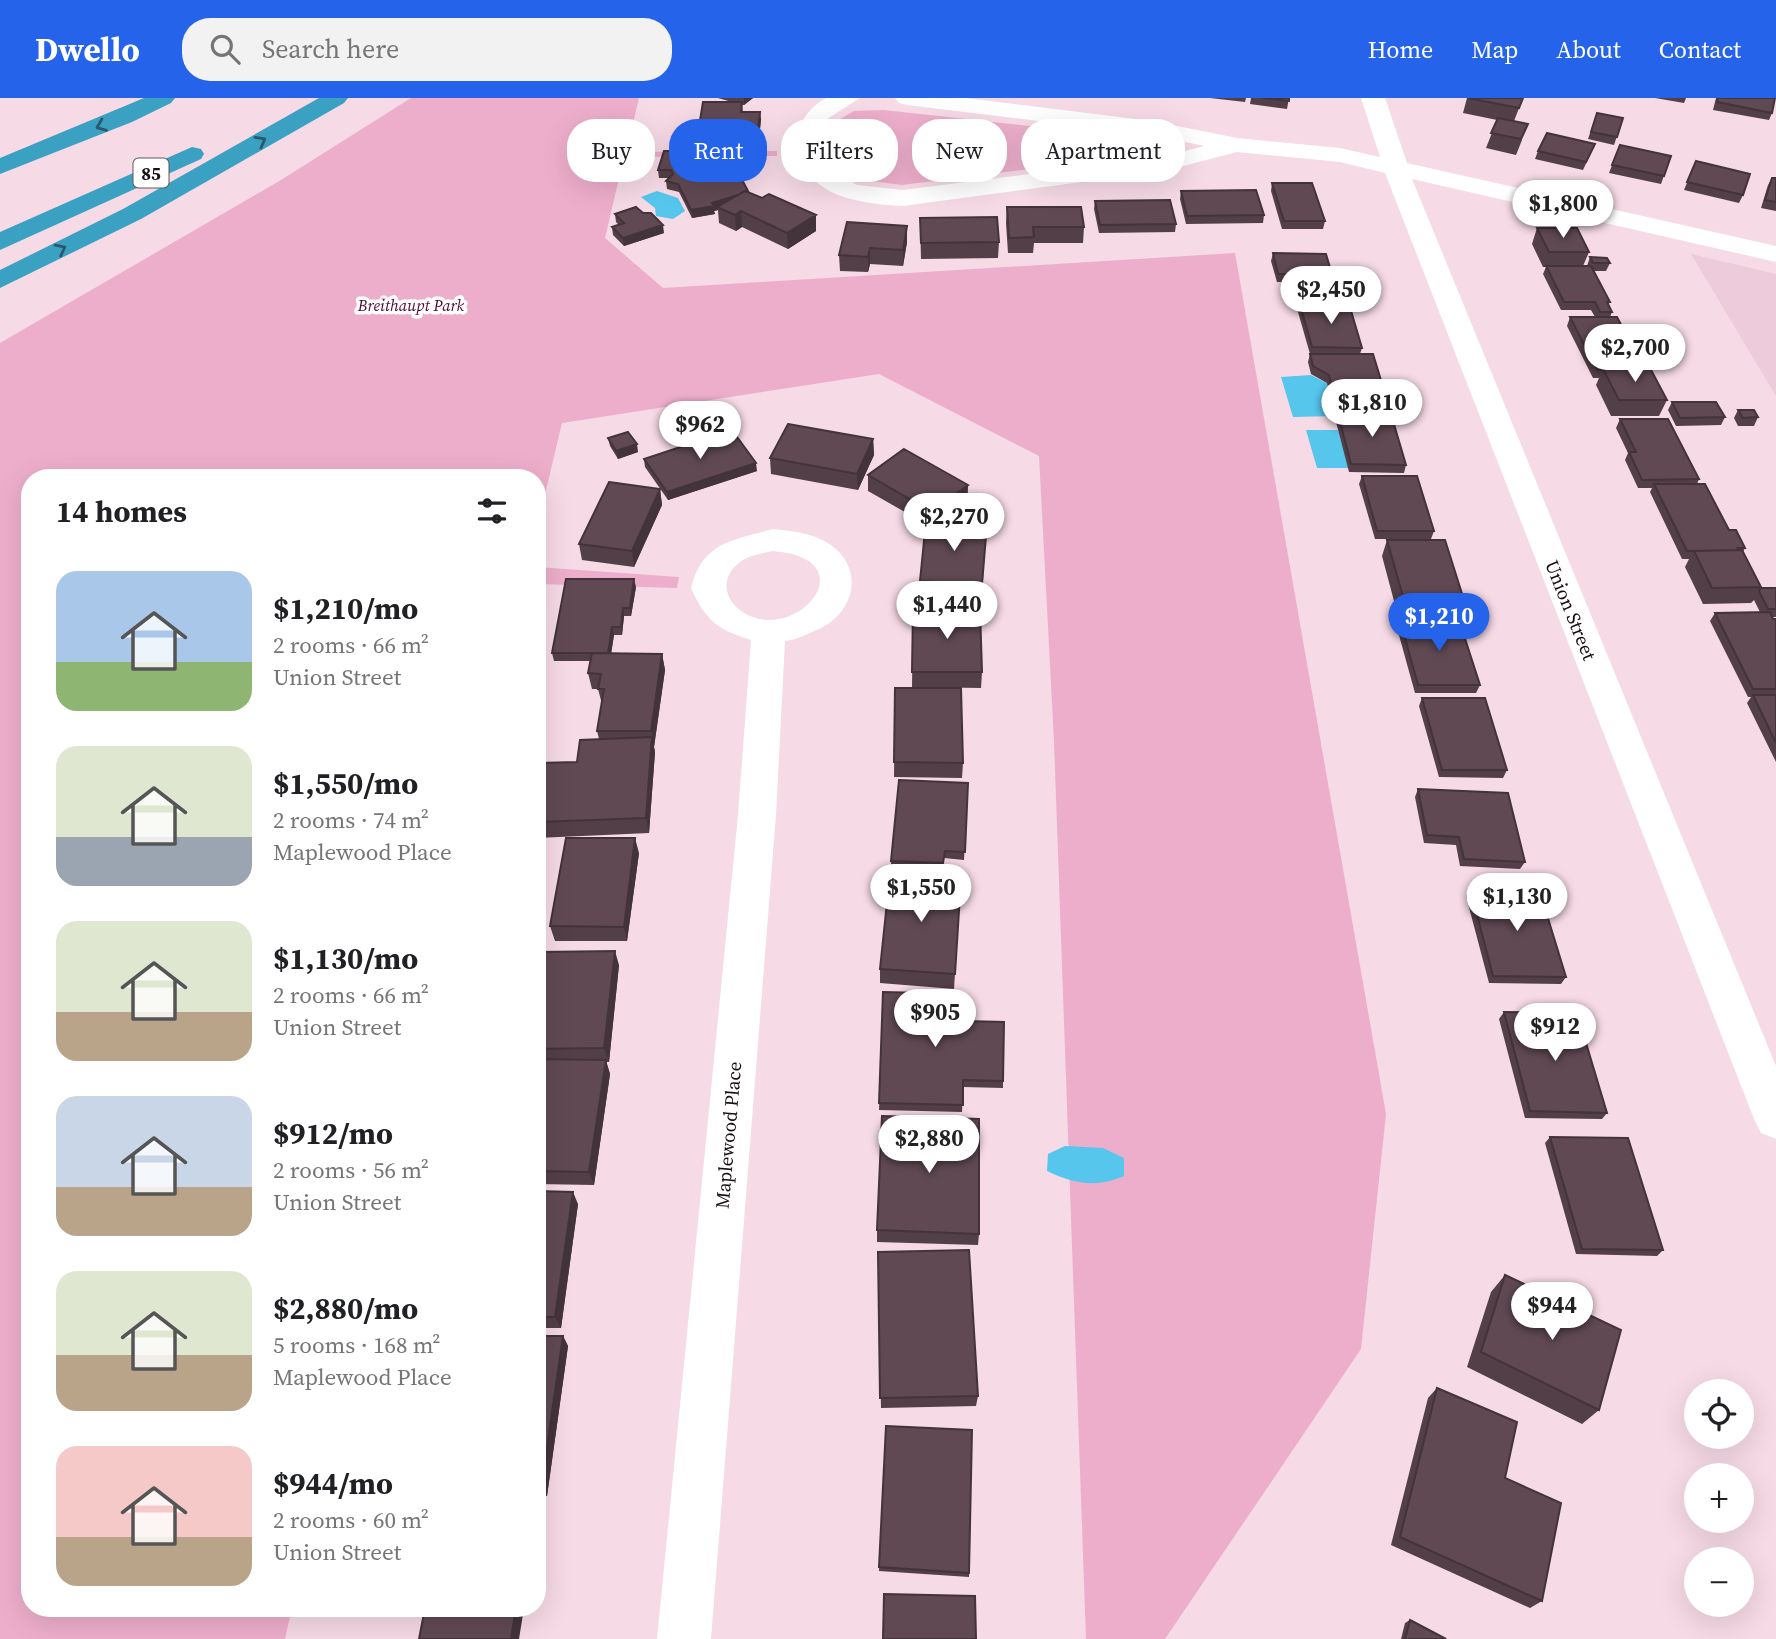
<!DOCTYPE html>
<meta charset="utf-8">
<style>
:root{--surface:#fff;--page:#f2f2f2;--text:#202124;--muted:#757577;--accent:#2563eb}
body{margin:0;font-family:"Source Serif 4",serif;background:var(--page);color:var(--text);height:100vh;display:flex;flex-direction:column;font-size:26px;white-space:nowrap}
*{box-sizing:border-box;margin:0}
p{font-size:23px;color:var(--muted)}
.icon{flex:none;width:38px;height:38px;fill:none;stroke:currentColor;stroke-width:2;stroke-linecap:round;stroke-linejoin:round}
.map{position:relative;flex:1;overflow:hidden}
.panel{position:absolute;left:21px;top:371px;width:525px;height:1148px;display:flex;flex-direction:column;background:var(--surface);border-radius:28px;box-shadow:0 7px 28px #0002}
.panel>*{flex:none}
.hud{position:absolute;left:567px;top:21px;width:665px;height:63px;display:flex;gap:14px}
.tools{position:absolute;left:1684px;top:1281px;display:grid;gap:14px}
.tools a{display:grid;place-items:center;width:70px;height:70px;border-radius:50%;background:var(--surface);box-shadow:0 7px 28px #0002;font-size:35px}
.price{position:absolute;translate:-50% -60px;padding:0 16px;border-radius:24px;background:#fff;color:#222;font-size:23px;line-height:46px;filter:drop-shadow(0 2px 4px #0008)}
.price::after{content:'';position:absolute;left:50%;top:42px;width:21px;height:16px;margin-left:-10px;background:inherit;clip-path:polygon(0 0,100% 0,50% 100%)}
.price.on{background:var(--accent);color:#fff}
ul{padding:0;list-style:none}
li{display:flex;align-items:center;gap:21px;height:175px;padding:0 35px}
li span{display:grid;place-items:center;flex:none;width:196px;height:140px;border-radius:21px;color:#555}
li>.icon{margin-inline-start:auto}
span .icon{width:84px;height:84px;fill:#fffc;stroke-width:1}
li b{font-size:30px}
h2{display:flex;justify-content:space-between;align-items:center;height:84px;padding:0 35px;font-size:30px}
.chip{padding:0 24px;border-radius:28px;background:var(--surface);box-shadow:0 7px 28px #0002;font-size:24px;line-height:63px}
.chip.on{background:var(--accent);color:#fff}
header{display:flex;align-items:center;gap:42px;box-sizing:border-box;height:98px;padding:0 35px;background:var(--accent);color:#fff}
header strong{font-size:33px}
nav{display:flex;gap:38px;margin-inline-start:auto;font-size:24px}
.search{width:490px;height:63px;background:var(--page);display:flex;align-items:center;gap:18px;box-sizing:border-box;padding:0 24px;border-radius:28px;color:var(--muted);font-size:26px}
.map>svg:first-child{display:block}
</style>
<header>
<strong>Dwello</strong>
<div class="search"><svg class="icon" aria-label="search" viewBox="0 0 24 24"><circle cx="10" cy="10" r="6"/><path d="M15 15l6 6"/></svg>Search here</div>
<nav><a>Home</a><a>Map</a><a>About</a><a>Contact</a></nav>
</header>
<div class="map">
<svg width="1776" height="1541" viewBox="0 0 1776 1541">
<rect width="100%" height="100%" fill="#f6dae6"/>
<path fill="#eecbda" d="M1691,156L1776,176V298Z"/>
<path fill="#edaecb" d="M411,0H639L626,54L777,53V58L624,59L605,140L663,190L1235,155L1386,1016L1361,1251L1165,1541H1086L1054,643L1039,358L879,276L562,325L537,430V380H30V1510H292L285,1541H0V245L281,82Z
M884,12L1122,38L1145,49L1126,59L902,87L856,81L833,63L835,24L854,13Z
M537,469L679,479L677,490L537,486Z"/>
<path fill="#56c6ed" d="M657,93L678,100L685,113L673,121L656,118L655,110L641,99Z
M1311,277L1327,285L1335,318L1293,319L1281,279Z
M1306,332H1338L1349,370H1317Z
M1065,1048L1103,1050L1124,1060V1078C1095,1090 1075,1086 1047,1073L1048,1056Z"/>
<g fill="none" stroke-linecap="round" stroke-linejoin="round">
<path fill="#fff" fill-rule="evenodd" d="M826,0H860L827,21L823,45L829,71L857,87L903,92L1163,59L1204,48L1152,37L907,7L899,5L895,0H965L1152,23L1237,40L1340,50L1380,59L1361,0H1385L1407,65L1776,148V164L1412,81L1776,968V1041L1761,1035L1754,1021L1385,75L1340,64L1237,54L1164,73L903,108C858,106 795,97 799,38C800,21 811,8 826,0Z
M773,431C792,433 814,435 831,447C864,471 855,513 821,530C809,535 798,542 785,543L776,717L711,1541H657L738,717L751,542C717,531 706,523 691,490C702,444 733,442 773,431ZM773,453C868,461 798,545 746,516C722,502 719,478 743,462C751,457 764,455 773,453Z"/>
<path fill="#3aa1c3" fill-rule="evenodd" d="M144,0H175L171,5L132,24L0,76V60Z
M319,0H348L344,5L141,121L0,190V172L123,111Z
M192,49L201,51L204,56L201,61L0,152V134Z"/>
</g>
<path fill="#533f47" d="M718,0H753L744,7H742L743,14L761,21L759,41H740L738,51L689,50V43L732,4Z
M1210,0H1246L1245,4Z
M1251,0H1289L1287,11L1250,6Z
M1467,0H1523L1514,23L1522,42L1516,57L1486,50L1497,22L1463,15Z
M1655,0H1686L1684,5Z
M1716,0H1775L1772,15L1769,22L1713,12Z
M1597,15L1623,20L1614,47L1588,41Z
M1595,46L1583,72L1535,61L1538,53Z
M1620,47L1671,58L1661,86L1609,75Z
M750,61L743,81H741L748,94L816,133L788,151L742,129L736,133L719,125L718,112L714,113L715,116L692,120L679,94L667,91L666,83L669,80H659L658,72Z
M1696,63L1743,97L1739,105L1684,92Z
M1772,80H1776V113L1761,110L1768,87Z
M1272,85L1325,123L1323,131H1282L1271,93Z
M1181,93L1264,117L1263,125L1186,126L1180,101Z
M1095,103L1176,126L1175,134L1099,135L1094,111Z
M1007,109L1084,129L1083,145H1034L1033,155H1008L1006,125Z
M615,116L664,135L624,148L613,137L612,129L619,127L616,124Z
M920,120L999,144L998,160L921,161Z
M907,128V144L903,168L870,166L868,174L840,173L839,157Z
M1537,130L1589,154L1583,168H1587L1590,159L1610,165L1606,173H1594L1610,204L1608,207L1612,214L1610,219L1667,302L1659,318H1611L1596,287L1599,280H1593L1567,228L1570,219H1595L1591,212H1561L1543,176L1546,169H1543L1532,146Z
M1273,155L1338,197L1336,205H1298L1293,184H1277L1271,163Z
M1300,206L1362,250L1360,256L1387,302L1385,310H1333L1327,285L1311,276L1308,264L1310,256L1298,214Z
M1672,304L1725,319L1721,327L1676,328L1668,312Z
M1738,312L1758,319L1754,328H1738L1734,320Z
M1338,316L1406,367L1404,375L1349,374L1336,324Z
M1620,321L1699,381L1697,386L1729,432L1745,450L1743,454L1761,490H1776V519H1772L1773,521H1776V664L1747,605L1751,599H1748L1710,523L1715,515L1760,514L1754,502L1751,505L1703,506L1685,469L1689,461H1682L1650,394L1652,390H1638L1625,362L1628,355L1616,330Z
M608,340L638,354L618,361L610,348Z
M873,341L874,357L858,392L771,376L770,360Z
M644,361L757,373L668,402L645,369Z
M868,377L968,387L967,403L940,423L987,426L981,509L920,506V483L926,426L868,393Z
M1362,378L1434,433L1431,441H1375L1359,386Z
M660,391L662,407L634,469L582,462L579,446Z
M1387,442L1464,502L1457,518H1398L1382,458Z
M636,489L631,518H624L622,537H614L611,555L662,556L665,572L654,649L655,654L649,735L537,740V674L577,664L599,641L597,633L602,606L598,591H592L588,575L591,563H554L552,555Z
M913,511L982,574L981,590L912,589Z
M1400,522L1480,587L1476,595H1415L1397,530Z
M895,590L963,665L962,680L894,679Z
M1422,600L1507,672L1503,680L1439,679L1419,608Z
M968,685L964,762L944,760L943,773L891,770V763Z
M1418,691L1525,764L1520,771L1460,768L1456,747L1424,745L1415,699Z
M639,755L627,843H555L550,828Z
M961,781L954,891L880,885V871Z
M1470,790L1566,879L1561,886L1489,885L1466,798Z
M537,866L619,867L609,964H606L610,976L594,1087L537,1086Z
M883,894L964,923L1003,983V990L963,989L962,1014L879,1012Z
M1504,914L1607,1015L1602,1021L1525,1020L1499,921Z
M1550,1039L1663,1152L1657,1158L1576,1156L1545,1045Z
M537,1093L578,1106L561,1230H537Z
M877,1132L979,1136L978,1147L877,1144Z
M878,1154L978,1298L976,1308L881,1310Z
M1505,1177L1599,1312L1582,1326L1467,1269L1491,1194Z
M537,1238H563L568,1248L547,1398H537Z
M1437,1290L1505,1380L1542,1503L1530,1510L1391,1447L1428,1300Z
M886,1328L969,1475V1479L879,1473Z
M1410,1522L1446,1541H1401L1405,1525Z"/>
<path fill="#43333a" d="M744,0H753L744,7Z
M760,14L761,21L759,41L758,33Z
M749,53L750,61L743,81V73Z
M748,93L717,109L718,112L714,113L715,116L692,120L691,112Z
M741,113L742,129L736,133L735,117Z
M816,117V133L788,151L787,135Z
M663,127L664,135L624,148L623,140Z
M907,128V144L903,168V152Z
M870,150V166L868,174V159Z
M873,341L874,357L858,392L857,376Z
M637,346L638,354L618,361L616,353Z
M756,365L757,373L668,402L667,394Z
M968,387L967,403L932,430V414Z
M660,391L662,407L634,469L632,453Z
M634,481L636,489L631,518L630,510Z
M623,510L624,518L622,537L621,529Z
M612,529L614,537L610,563L608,555Z
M662,556L665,572L654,649L651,633Z
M652,639L655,654L649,735L646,720Z
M635,740L639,755L627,843L624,829Z
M615,853L619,867L609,964L604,950Z
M606,962L610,976L594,1087L589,1074Z
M573,1094L578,1106L561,1230L555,1219Z
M563,1238L568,1248L547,1398L541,1390Z
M516,1510H524L519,1541H511Z"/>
<path fill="#604953" stroke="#43333a" stroke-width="2" d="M1263,0H1289V3Z
M1468,0H1523L1519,10Z
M1718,0H1775L1772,15L1717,4Z
M703,4H742L741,14H760L758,33H739L737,43H689L690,35H698Z
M1597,15L1623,20L1617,39L1591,34Z
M1498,20L1528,26L1521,41L1491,35Z
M1547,35L1595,46L1586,64L1538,53Z
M1620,47L1671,58L1664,78L1612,67Z
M664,53H749L743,73H733L739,76L748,93H745L738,97L712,105L714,108L691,112L678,86L666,83L673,76L671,72H658Z
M1696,63L1750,76L1743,97L1687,84Z
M1772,80H1776V104L1765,102Z
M1272,85H1312L1325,123H1284Z
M1256,92L1264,117L1187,118L1181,93Z
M745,93L762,100L769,96L816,117L787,135L741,113L735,117L717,109Z
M1170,102L1176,126L1100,127L1095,103Z
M636,109L643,115H651L663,127L623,140L612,129L624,125L615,116Z
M1007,109H1081L1084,129H1033L1034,139L1009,140Z
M997,119L999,144L921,145L920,120Z
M847,124L907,128L903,152L870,150L868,159L839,157Z
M1537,130H1577L1589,154H1549Z
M1273,155L1326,156L1338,197H1300L1295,176H1278Z
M1590,159L1607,160L1610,165H1593Z
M1546,168H1591L1610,204H1607L1612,214H1600L1595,204H1564Z
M1300,206H1349L1362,250L1312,249Z
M1570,219H1617L1644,270L1603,271L1602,272H1597Z
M1310,256H1373L1387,302H1335L1329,277L1313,268Z
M1650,270L1667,302H1619L1603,271Z
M1672,304H1716L1725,319L1680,320Z
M1738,312H1754L1758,319L1743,320Z
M1338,316H1391L1406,367L1351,366Z
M1620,321H1668L1699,381L1642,382L1629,354H1636Z
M788,326L873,341L857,376L770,360Z
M732,332L756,365L667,394L644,361Z
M628,334L637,346L616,353L608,340Z
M904,351L968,387L932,414L868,377Z
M1362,378H1417L1434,433H1377Z
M609,384L660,391L632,453L579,446Z
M1654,386H1705L1729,432H1736L1745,450H1738L1740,452L1687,453Z
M926,423L987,426L982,486L920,483Z
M1387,442H1445L1464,502H1404Z
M1742,452L1761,489L1712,490L1694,453Z
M566,481H634L630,510H623L621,529H612L608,555H552Z
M1761,490H1776V511H1768L1759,493Z
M913,511L980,512L982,574H912Z
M1770,514L1773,521H1776V591H1753L1715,515Z
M1400,522H1459L1480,587H1418Z
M592,555L662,556L651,633H597L604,591H598L601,576L588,575Z
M895,590H961L963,665L894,664Z
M1753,597H1776V645Z
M1422,600H1485L1507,672H1442Z
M652,639L646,720L537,724V674L538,665L577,664L580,642Z
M899,682L968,685L965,754L945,753L943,765L891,763Z
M1418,691L1508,695L1525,764L1464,761L1459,739L1427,737Z
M566,740H635L624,829L550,828Z
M890,776L961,781L955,876L880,871Z
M1470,790L1539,791L1566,879L1493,878Z
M615,853L604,950L537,951V866L539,854Z
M883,894L965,896L964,923L1004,924L1003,983L963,982V1007L879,1005Z
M1504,914L1577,915L1607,1015L1530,1013Z
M537,961L606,962L589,1074L537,1073Z
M882,1018L979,1021V1136L877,1132Z
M1550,1039L1628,1040L1663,1152L1582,1151Z
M537,1093L573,1094L555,1219H537Z
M969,1152L978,1298L880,1300L878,1154Z
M1505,1177L1621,1232L1599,1312L1481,1254Z
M537,1238H563L541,1390H537Z
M1437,1290L1517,1324L1505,1380L1561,1405L1542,1503L1400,1439Z
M886,1328L972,1332L969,1475L879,1469Z
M884,1496L975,1498L976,1541H883Z
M425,1510H516L511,1541H419Z
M1410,1522L1446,1541H1405Z"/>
<defs><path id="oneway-chevron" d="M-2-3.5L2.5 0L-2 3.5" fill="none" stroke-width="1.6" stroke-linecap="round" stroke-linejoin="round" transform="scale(1.75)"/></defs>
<g stroke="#2a586c">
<use href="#oneway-chevron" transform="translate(101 28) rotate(158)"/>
<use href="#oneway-chevron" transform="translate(261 43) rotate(-29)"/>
<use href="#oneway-chevron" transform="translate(61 151) rotate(-27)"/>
</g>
<g text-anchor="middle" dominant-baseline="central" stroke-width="7" stroke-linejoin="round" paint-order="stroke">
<g font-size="16" font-style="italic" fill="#510433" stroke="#fff">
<text x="411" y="207">Breithaupt Park</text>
</g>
<rect fill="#fff" stroke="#5e575a" stroke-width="2" x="133.5" y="60.5" width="35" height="29" rx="5"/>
<g font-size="18" font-weight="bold" fill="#190f14">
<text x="151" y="75">85</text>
</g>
<g font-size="19" fill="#190f14" stroke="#fff">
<text transform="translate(1571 512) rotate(68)">Union Street</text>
<text transform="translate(728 1037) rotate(-85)">Maplewood Place</text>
</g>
</g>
</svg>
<div class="tools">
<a><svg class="icon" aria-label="locate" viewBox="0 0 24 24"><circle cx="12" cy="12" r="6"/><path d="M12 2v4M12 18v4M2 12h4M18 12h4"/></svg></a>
<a>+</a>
<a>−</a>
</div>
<b class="price" style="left:1563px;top:142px">$1,800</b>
<b class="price" style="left:1331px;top:228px">$2,450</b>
<b class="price" style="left:1635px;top:286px">$2,700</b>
<b class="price" style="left:1372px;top:341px">$1,810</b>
<b class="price" style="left:700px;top:363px">$962</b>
<b class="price" style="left:954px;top:455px">$2,270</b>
<b class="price" style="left:947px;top:543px">$1,440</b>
<b class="price on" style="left:1439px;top:555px">$1,210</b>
<b class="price" style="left:921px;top:826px">$1,550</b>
<b class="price" style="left:1517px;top:835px">$1,130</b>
<b class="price" style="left:935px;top:951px">$905</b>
<b class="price" style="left:1555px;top:965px">$912</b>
<b class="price" style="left:929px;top:1077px">$2,880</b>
<b class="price" style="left:1552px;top:1244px">$944</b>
<div class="hud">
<a class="chip">Buy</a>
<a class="chip on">Rent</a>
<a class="chip">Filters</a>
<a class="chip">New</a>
<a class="chip">Apartment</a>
</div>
<section class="panel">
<h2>14 homes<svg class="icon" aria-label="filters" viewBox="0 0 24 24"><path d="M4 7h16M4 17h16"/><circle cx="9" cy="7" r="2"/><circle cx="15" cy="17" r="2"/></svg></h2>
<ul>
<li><span style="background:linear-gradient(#a9c7e8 65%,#8fb573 0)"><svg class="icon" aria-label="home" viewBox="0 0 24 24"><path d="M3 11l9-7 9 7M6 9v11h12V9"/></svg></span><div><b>$1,210/mo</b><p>2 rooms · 66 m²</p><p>Union Street</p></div></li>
<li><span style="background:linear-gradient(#dfe7d0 65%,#9aa5b1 0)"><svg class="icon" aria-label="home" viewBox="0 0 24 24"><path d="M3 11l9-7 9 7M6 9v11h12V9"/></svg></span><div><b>$1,550/mo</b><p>2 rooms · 74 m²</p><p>Maplewood Place</p></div></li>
<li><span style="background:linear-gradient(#dfe7d0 65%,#b9a48a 0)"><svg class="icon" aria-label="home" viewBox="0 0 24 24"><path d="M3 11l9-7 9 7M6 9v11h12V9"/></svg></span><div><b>$1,130/mo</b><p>2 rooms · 66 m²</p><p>Union Street</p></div></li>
<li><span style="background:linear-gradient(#c9d6e8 65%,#b9a48a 0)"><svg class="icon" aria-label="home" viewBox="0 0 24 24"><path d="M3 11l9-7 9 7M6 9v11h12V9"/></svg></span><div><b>$912/mo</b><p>2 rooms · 56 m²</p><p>Union Street</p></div></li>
<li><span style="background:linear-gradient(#dfe7d0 60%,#b9a48a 0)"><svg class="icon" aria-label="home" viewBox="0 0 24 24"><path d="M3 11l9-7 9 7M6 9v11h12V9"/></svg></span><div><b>$2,880/mo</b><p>5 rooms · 168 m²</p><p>Maplewood Place</p></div></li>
<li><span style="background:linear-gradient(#f6c9c9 65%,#b9a48a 0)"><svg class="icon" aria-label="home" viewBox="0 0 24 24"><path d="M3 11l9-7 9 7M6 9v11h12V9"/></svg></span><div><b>$944/mo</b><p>2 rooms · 60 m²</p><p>Union Street</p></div></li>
</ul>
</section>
</div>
